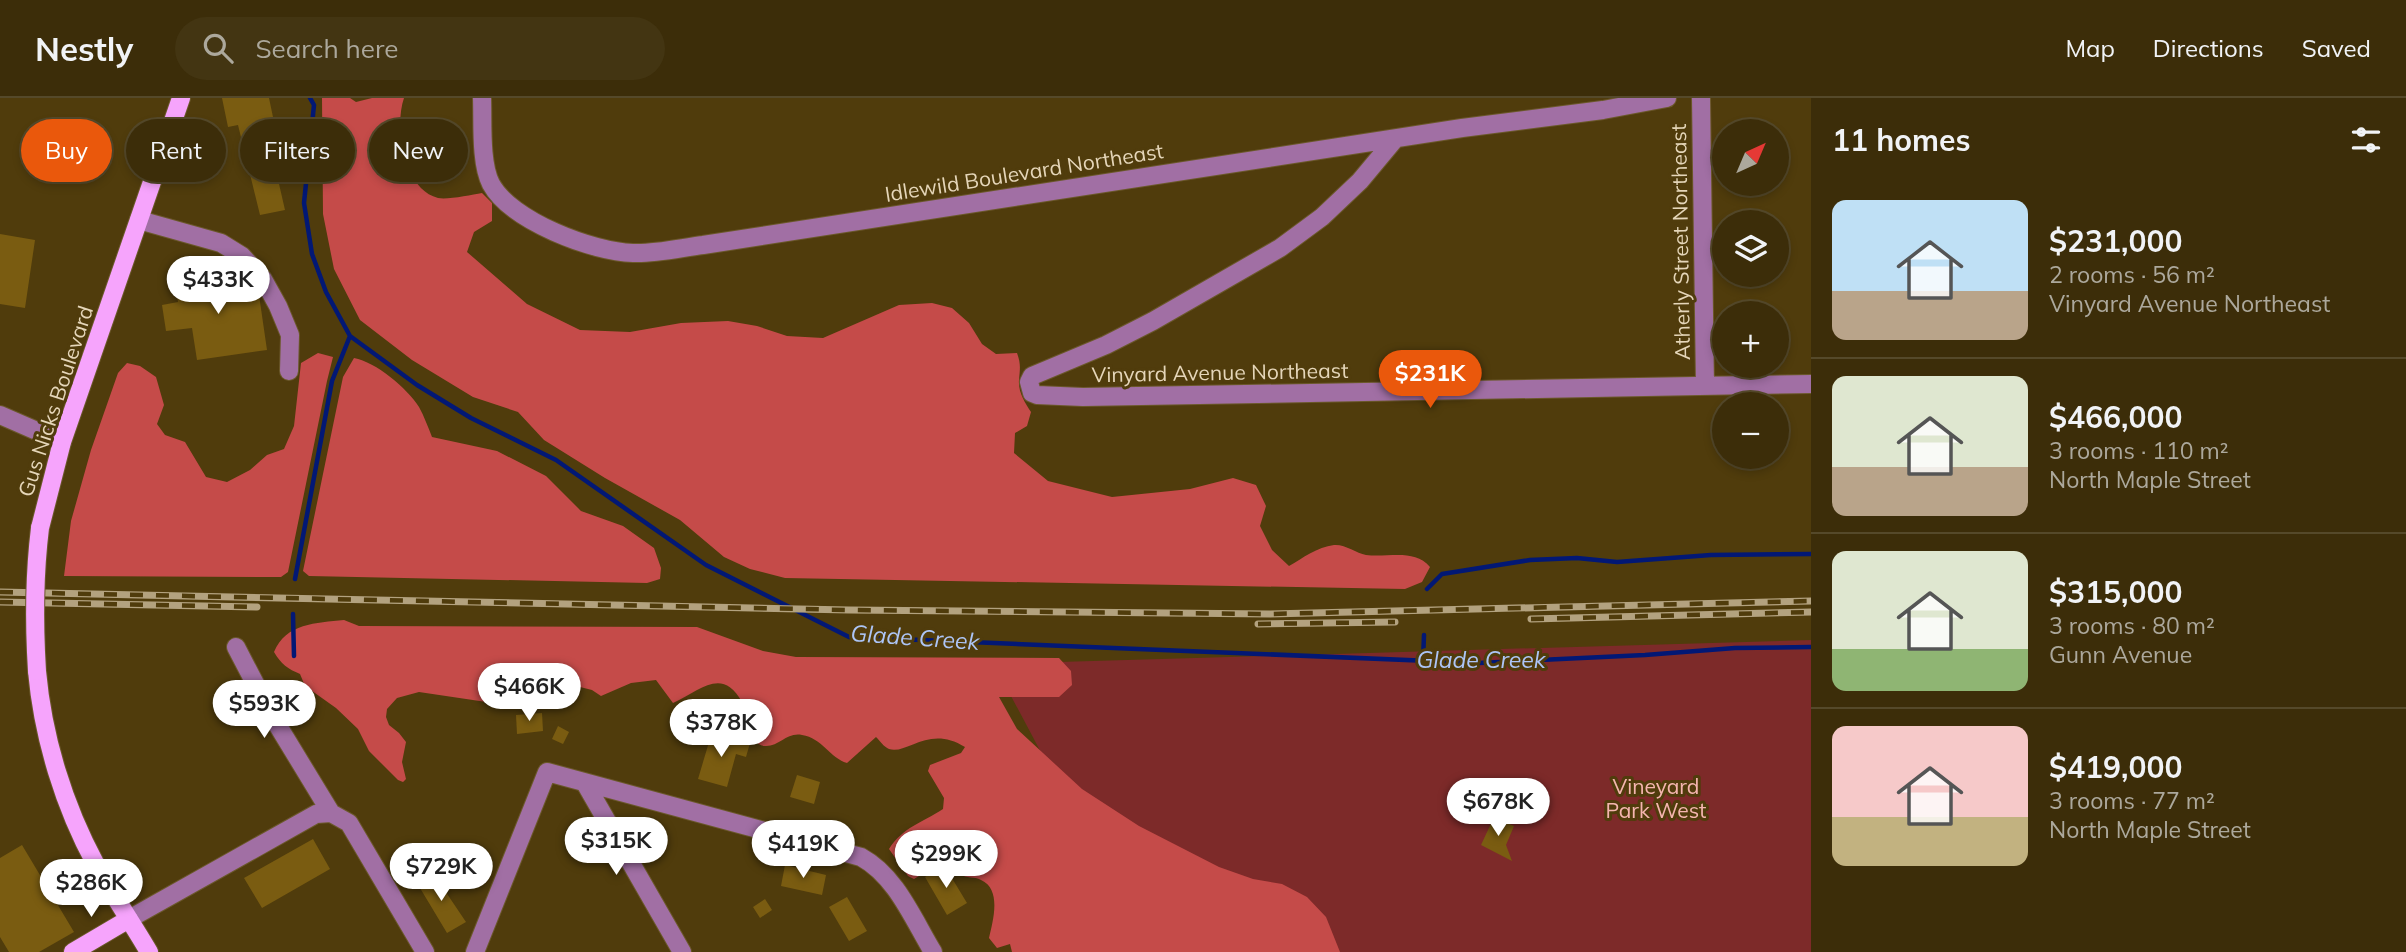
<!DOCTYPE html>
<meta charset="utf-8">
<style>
:root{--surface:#3c2d09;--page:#433512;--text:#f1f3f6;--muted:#aca89c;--line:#55492a;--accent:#ea580c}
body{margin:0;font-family:Mulish,sans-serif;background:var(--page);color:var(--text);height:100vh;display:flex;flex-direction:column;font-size:26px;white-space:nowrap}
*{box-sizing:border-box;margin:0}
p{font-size:23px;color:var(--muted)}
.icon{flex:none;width:38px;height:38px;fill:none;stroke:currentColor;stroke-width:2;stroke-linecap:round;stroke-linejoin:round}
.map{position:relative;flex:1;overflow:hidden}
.details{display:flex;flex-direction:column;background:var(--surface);width:595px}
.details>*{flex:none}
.guide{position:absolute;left:21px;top:21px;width:665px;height:63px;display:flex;gap:14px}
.needle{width:46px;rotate:44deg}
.buttons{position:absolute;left:1712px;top:21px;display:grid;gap:14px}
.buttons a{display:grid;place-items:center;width:77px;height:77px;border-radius:50%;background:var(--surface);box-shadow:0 4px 10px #0003,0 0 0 2px var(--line);font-size:35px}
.price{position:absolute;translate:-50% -60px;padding:0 16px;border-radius:24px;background:#fff;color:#222;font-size:23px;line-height:46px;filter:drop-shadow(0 2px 4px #0008)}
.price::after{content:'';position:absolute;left:50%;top:42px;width:21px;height:16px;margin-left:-10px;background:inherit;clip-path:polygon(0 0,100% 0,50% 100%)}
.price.on{background:var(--accent);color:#fff}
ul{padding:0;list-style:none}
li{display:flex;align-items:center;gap:21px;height:175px;padding:0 21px}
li+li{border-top:2px solid var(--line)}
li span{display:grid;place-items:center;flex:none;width:196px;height:140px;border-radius:14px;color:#555}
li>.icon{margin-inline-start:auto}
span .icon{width:84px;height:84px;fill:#fffc;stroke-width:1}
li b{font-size:30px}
h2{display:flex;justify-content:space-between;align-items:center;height:84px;padding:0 21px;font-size:30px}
.pill{padding:0 24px;border-radius:32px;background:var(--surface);box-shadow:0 4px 10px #0003,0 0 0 2px var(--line);font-size:24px;line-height:63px}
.pill.on{background:var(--accent);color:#fff}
header{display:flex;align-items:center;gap:42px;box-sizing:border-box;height:98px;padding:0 35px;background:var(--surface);border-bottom:2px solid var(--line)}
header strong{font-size:33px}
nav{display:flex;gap:38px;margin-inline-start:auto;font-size:24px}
.search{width:490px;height:63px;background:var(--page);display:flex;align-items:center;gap:18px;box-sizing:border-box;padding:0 24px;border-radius:38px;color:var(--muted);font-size:26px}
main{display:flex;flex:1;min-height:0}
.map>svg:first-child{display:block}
</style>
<header>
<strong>Nestly</strong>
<div class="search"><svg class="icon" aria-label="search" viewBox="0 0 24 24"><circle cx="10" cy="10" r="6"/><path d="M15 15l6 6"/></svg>Search here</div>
<nav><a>Map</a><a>Directions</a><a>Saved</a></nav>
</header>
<main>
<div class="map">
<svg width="1811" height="854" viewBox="0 0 1811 854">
<rect width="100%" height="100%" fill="#503c0c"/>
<path fill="#7d2a29" d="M1811,542V854H1330L1061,692L994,566Z"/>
<path fill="#c54b49" d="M322,0H350L356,4L372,0H404C394,29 403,91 438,100C447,102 471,97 482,95L492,105V123L474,134L467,154L527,206L580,232L630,234L681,225L728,223L757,228L787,238L823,240L899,207L932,205L952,210L969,225L982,246L996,256L1017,255C1021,266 1020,270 1019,282C1018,294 1025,305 1031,314L1027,328L1015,335L1014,355L1048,383L1112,399L1190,391L1233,380L1256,387L1266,408L1260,428L1272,452L1289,468C1303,460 1317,449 1334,447C1345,446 1356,455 1366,457C1388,460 1414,450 1430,469L1422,484L1405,491L785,480L750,471L724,459L680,422L605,380L544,342L518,314L473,299L412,262L360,222L334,171L323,116Z
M318,255L333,259L327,283L288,474L281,479L64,478L71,423L91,352L118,275L127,265L140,268L156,279L164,307L157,326L165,337L185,344L206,379L227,384L250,372L267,357L284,351L294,328L301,265Z
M354,260C376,264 407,290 419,309C424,318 428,329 432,339L497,353L546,378L581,413L623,428L654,450L661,470L660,481L647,485L309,478L303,473L343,279Z
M344,522L359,528L697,529L763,553L796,559L1059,560L1071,573L1072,587L1059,599H999L1017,631L1082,691L1139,728L1219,769L1253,781L1282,786L1307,799L1326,819L1340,854H1012L1010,846L997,850L989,840C993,823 1002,791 981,782C974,778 967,781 960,776C953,772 949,762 941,756H932L934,763L932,770L914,781L908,778L889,751C903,729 922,725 943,711L944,700L928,673L930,667L961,655L965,649C929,626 907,657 889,651C884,649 880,643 876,639L847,665C830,660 822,640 802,637C787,634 780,648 766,648C756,649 754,637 746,632C733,625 717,630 703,627L702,623L705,620C721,621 736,621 742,604C722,568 700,593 673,605L656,582L631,585L601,598L592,592L576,588L554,598L523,606L493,605L419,594L397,600L387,611L386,619L389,627L399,635L406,644L402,664L406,681L403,684L398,682L369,653L358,631L336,610L305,588L300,576C288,571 281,566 274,554C286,525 316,525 344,522Z"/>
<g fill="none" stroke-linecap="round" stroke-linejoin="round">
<path stroke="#021875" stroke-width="4.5" d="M310,0L314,7L304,105L312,156L326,194L350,238L417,287L471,320L556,362L706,467L849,539L1479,565L1645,557L1735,550L1811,549
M295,481L332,283L350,238
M1427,491L1442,476L1530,462L1577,460L1617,464L1711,457L1811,456
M293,516L294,558
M1423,563L1424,537"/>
</g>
<path fill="#7a5c11" d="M222,0H269L282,62L274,64L285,112L260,117L238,27L228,29Z
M0,136L35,142L25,210L0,206Z
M226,176L227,182L246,180L248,191L255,190L259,197L267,252L197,262L192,230L166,233L162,207L178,204L175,183Z
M542,615L543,633L517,636L516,617Z
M558,628L569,634L563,646L552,641Z
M712,634L750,645L746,659L736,656L727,689L698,681Z
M797,677L820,684L814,706L790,699Z
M1494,719L1514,728L1506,747L1512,763L1481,747Z
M313,741L330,771L262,810L244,780Z
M22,747L74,834L39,854H9L0,839V760Z
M785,767L826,777L822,797L781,788Z
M944,767L967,805L947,817L925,779Z
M433,775L466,824L447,835L417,785Z
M847,799L867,833L849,843L829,809Z
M765,801L772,812L760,820L753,809Z"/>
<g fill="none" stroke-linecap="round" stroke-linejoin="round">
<defs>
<path id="minor" d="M482,0C483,23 480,65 491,86C511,123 593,154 633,155C656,156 680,150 703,147L1462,30L1603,12L1667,0
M1701,0L1705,288
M1395,41L1360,83L1322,119L1280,150L1153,223L1106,247L1032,278L1029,284L1032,295L1037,297L1083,299L1811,286
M139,122L221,145L242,158L263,181L278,208L290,237L289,273
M0,317L62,344
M236,549L272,618L331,715
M585,685L682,854
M129,821L316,716L331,715L349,725L425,854
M475,854L547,674L861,759C896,778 913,821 933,854"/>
<path id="major" d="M40,430L62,344L181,0
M37,573C43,640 64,708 96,767C113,797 132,825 149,854
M73,854L129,821"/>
</defs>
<use href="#minor" stroke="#6b582b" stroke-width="20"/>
<use href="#major" stroke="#6b582b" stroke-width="20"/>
<use href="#minor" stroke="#a16fa4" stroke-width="18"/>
<use href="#major" stroke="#f6a4fc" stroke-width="18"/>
<defs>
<path id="rail" d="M0,494L849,512L1270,516L1811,503
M0,504L257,509
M1531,521L1811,514
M1258,526L1395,524"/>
</defs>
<use href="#rail" stroke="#b3a27f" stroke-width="7"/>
<use href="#rail" stroke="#503c0c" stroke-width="4.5" stroke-dasharray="13" stroke-linecap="butt"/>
<defs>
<path id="major-bridge" d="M37,573C34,525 34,479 40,430"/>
</defs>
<use href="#major-bridge" stroke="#6b582b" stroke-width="20" stroke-linecap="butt"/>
<use href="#major-bridge" stroke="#f6a4fc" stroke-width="18"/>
</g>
<g text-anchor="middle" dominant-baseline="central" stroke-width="6" stroke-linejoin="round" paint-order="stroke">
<g font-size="21" fill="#e5d6b9" stroke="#503c0c">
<text transform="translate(1024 74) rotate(-9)">Idlewild Boulevard Northeast</text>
<text transform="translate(1680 144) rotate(-91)">Atherly Street Northeast</text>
<text transform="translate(1220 274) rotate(-1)">Vinyard Avenue Northeast</text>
<text transform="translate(55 303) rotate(-72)">Gus Nicks Boulevard</text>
</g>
<g font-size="21" fill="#f5b5b0" stroke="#503c0c">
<text x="1656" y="688">Vineyard<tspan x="1656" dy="24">Park West</tspan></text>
</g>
<g font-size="23" font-style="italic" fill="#adc5f6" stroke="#503c0c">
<text transform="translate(915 539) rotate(4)">Glade Creek</text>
<text x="1481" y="561">Glade Creek</text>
</g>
</g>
</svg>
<div class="buttons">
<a><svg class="needle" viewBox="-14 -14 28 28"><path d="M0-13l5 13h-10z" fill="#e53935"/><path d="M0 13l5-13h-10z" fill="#aca89c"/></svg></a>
<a><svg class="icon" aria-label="layers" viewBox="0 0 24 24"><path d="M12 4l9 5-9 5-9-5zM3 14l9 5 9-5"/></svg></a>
<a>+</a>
<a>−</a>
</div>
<b class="price" style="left:218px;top:218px">$433K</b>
<b class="price on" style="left:1430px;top:312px">$231K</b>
<b class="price" style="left:529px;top:625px">$466K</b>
<b class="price" style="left:264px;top:642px">$593K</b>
<b class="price" style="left:721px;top:661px">$378K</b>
<b class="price" style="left:1498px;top:740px">$678K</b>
<b class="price" style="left:616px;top:779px">$315K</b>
<b class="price" style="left:803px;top:782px">$419K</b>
<b class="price" style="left:946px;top:792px">$299K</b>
<b class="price" style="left:441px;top:805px">$729K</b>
<b class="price" style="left:91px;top:821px">$286K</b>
<div class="guide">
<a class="pill on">Buy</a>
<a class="pill">Rent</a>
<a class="pill">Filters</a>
<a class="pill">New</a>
</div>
</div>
<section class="details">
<h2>11 homes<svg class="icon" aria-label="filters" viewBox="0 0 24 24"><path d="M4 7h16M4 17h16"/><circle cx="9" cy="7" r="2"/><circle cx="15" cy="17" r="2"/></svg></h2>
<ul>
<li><span style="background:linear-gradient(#bfe0f5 65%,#b9a48a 0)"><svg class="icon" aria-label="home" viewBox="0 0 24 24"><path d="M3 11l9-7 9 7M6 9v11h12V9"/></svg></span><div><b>$231,000</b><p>2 rooms · 56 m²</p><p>Vinyard Avenue Northeast</p></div></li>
<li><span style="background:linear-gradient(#dfe7d0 65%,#b9a48a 0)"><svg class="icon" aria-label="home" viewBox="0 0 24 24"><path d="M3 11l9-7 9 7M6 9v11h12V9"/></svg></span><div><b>$466,000</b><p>3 rooms · 110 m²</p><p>North Maple Street</p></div></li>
<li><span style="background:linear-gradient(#dfe7d0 70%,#8fb573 0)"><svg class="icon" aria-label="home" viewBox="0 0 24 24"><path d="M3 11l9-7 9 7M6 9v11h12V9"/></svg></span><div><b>$315,000</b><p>3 rooms · 80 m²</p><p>Gunn Avenue</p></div></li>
<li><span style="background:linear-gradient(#f6c9c9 65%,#c2b280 0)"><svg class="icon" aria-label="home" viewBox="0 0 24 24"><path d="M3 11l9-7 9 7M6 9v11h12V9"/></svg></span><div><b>$419,000</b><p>3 rooms · 77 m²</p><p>North Maple Street</p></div></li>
</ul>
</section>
</main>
